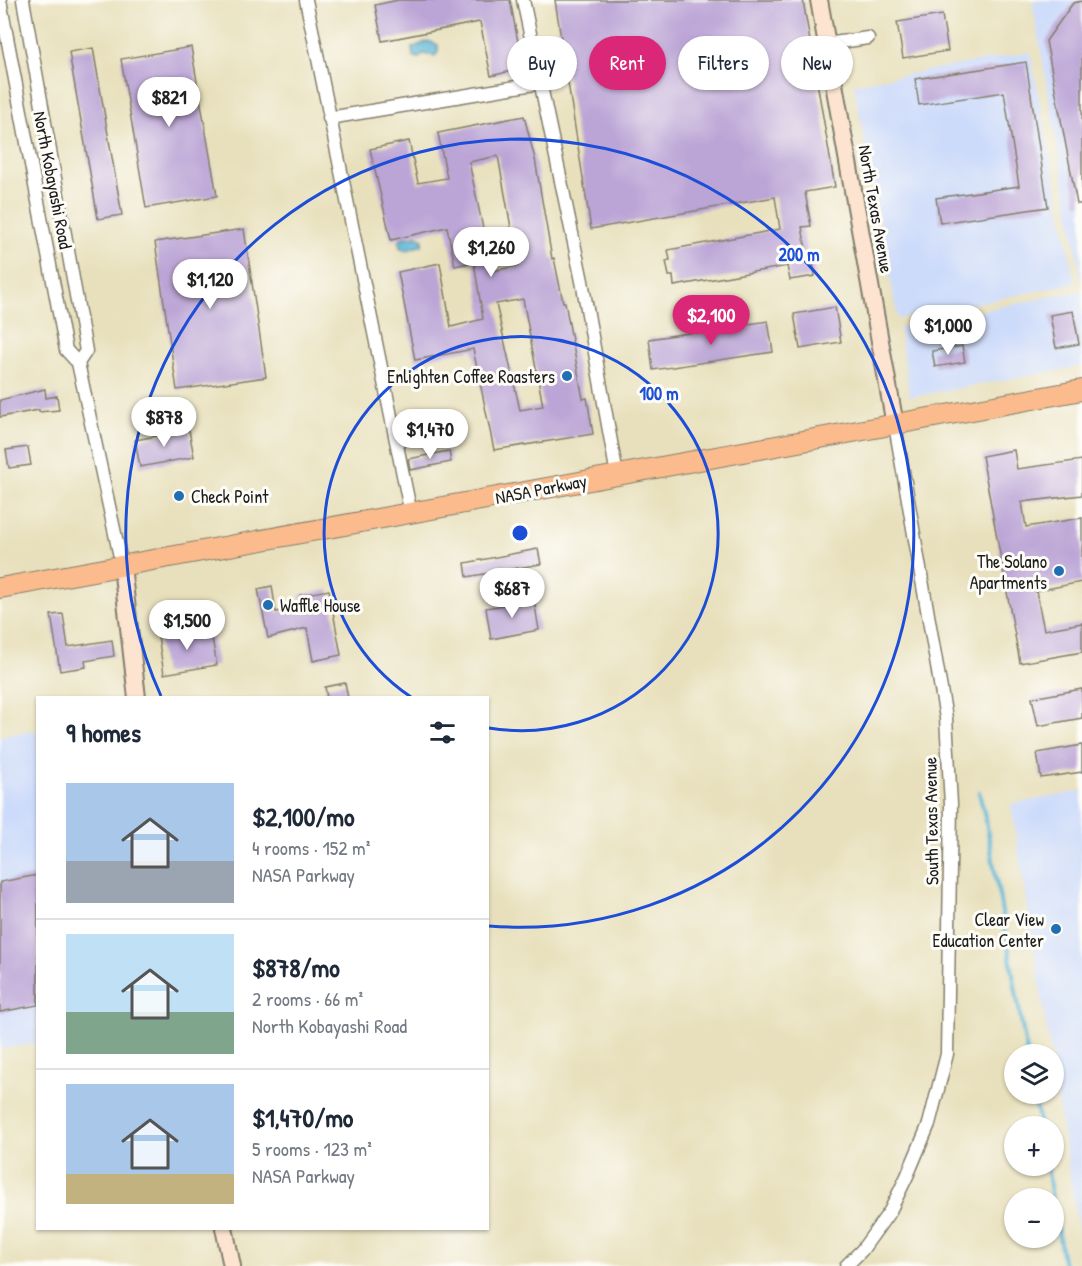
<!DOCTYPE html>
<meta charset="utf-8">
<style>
:root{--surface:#fff;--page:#f2f2f3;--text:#1f2937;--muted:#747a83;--line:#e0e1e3;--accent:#db2777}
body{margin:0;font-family:"Patrick Hand",sans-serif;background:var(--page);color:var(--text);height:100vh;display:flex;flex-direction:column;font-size:22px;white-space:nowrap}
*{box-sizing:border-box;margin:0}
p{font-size:20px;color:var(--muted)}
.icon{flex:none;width:33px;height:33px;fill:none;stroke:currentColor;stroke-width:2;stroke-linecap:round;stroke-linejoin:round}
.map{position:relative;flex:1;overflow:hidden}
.side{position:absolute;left:36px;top:696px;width:453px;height:534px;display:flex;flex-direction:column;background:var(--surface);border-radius:0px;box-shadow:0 2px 4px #0004}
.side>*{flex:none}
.top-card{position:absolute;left:507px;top:36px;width:484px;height:54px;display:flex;gap:12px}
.controls{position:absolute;left:1004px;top:1044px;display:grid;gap:12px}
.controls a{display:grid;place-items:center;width:60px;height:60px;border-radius:50%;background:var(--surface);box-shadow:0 2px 4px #0004;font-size:30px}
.price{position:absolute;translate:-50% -51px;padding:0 14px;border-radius:21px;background:#fff;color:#222;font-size:20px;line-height:39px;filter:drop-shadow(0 2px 3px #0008)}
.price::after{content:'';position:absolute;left:50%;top:36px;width:18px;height:14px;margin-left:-9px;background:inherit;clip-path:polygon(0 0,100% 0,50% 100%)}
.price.active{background:var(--accent);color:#fff}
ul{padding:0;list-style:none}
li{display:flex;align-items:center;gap:18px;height:150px;padding:0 30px}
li+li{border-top:2px solid var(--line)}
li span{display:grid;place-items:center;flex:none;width:168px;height:120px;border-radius:0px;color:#555}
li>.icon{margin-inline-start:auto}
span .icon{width:72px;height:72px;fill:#fffc;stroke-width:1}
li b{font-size:26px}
h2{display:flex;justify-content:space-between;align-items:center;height:72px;padding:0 30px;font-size:26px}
.pill{padding:0 21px;border-radius:27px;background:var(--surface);box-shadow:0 2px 4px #0004;font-size:21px;line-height:54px}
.pill.active{background:var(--accent);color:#fff}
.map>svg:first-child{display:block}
</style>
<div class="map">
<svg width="1082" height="1266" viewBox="0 0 1082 1266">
<rect width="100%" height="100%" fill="#fdfcf7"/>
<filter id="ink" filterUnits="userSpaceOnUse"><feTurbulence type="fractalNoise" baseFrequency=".0167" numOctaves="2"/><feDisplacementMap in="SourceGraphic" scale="12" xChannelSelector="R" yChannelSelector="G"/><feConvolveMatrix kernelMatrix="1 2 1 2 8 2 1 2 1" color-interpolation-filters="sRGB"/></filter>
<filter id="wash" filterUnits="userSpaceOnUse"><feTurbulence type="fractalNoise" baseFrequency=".008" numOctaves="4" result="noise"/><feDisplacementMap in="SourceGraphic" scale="24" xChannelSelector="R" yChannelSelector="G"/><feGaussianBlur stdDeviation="1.35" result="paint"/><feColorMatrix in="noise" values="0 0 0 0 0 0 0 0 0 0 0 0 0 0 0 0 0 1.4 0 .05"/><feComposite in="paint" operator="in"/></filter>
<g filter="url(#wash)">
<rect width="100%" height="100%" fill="#e8e0bc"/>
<path fill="#cddbfa" d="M1042,0H1082V283L1032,1Z
M1030,52L1075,283L898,319L854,84Z
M1082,290V366L910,397L899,328Z
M37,730V1043L0,1049V736Z
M1082,791V1252L1053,1070V1054H1051L1011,804Z"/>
<path fill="#58b5d6" stroke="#3a6879" stroke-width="1.5" d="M428,41L438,45V52L435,56L423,54L419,58L413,57L412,48Z
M417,236L423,239L422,245L405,251L400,247L399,242L403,238Z"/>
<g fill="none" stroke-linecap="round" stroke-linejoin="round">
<path stroke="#58b5d6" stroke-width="4" d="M979,792L986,821L1027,1054
M1034,1094L1040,1126
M1047,1166L1052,1198
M1053,1203L1064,1266"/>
</g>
<g id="blocks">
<path fill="#bba4d6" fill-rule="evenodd" d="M398,0H510L523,68L491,76L480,22L382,41L375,5Z
M555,0H803L835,187L805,192L811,226L802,227L808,260H813L815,276L790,280L787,266L674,286L673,276H669L666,261L670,260L668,250L780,229L775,197L591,229Z
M1082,1V204H1077L1046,41L1073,3Z
M942,15L948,51L903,58L897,22Z
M191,47L217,196L146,208L121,59Z
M93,48L122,215L98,219L69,52Z
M1026,62L1048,207L940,223L936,198L1019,186L1004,92L919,105L915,79Z
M524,116L535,159L552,259L554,258L563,302H565L583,399L587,398L593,434L494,450L473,349L415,360L398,272L440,263L451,327L483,319L474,262L455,266L447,227L391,240L370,149L409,141L418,183L447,178L438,133ZM498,156L518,266L492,271L469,162ZM523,299L543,406L520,410L496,304Z
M244,229L266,377L177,390L155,242Z
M835,307L841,342L800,349L794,314Z
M1073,311L1079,344L1056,348L1050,315Z
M768,321L773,352L653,370L649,339Z
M962,346L965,362L935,367L932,351Z
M45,389L46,398L57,396L59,410L39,412V410L0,417V400Z
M189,430L194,457L140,467L135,440Z
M28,447L31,465L9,468L6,450Z
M1014,450L1017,469L1082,460V495L1022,502L1026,527L1082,518V582L1036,591L1044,630L1082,623V652L1020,663L982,456Z
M449,451L451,462L410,470L408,459Z
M538,549L541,564L467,577L465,563Z
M272,586L276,612L302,607L300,595L329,590L341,655L313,661L307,628L268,638L258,589Z
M534,600L539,630L491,639L486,608Z
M63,614L68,647L112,640L114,656L85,661L86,667L60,671L51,615Z
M210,628L217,665L164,674L158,636Z
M345,683L348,698H327L325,687Z
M1082,689V718L1038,726L1032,698Z
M1082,745V772L1041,778L1037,753Z
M38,875V1005L0,1012V882Z"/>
</g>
</g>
<g filter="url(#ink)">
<use href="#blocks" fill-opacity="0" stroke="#827e6c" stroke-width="1.5"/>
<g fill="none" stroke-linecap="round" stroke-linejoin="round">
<defs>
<path id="street" d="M0,0L66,350L78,363L122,566
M23,0L86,351L78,363
M306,0L411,514
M523,0L582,281L617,475
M827,44L868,38
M329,118L540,83
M846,1266L862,1250L890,1211L907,1176L929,1124L947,1054L951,804L946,718L895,425"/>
<path id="secondary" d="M819,0L895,425
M122,566L137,698
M224,1228L232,1266"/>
<path id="primary" d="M0,588L1082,390"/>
</defs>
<use href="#street" stroke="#827e6c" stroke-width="15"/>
<use href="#secondary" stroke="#827e6c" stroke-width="20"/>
<use href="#primary" stroke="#827e6c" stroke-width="22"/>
<use href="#street" stroke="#fff" stroke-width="12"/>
<use href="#secondary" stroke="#fde4d1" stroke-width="16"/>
<use href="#primary" stroke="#fbbb8c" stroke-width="20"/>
</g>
</g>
<g fill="none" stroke="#1d4ed8" stroke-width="3">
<path d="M411 697A197 197 0 1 1 489 728"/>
<path d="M161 696A394 394 0 1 1 489 926"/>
</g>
<g fill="#1f6fb2" stroke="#fdfcf7" stroke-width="2">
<circle cx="567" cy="376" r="6"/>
<circle cx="179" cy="496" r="6"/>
<circle cx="1059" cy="571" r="6"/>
<circle cx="268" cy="605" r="6"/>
<circle cx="1056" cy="929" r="6"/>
</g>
<g text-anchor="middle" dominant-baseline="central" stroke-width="6" stroke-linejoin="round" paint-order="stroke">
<g font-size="18" fill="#1c1c1c" stroke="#fdfcf7">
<text transform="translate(53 180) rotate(79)">North Kobayashi Road</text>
<text transform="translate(876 209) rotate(80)">North Texas Avenue</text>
<text transform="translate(541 489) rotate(-11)">NASA Parkway</text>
<text transform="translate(931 821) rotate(-91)">South Texas Avenue</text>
</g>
<g font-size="18" fill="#1c1c1c" stroke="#fdfcf7" text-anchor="end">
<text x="555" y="376">Enlighten Coffee Roasters</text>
<text x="191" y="496" text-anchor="start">Check Point</text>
<text x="1047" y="561">The Solano<tspan x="1047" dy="21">Apartments</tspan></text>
<text x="280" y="605" text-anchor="start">Waffle House</text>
<text x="1044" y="919">Clear View<tspan x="1044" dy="21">Education Center</tspan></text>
</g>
</g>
<circle cx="520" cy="533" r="9" fill="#1d4ed8" stroke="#fdfcf7" stroke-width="3"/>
<g font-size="18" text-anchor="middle" font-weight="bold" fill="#1d4ed8" stroke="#fdfcf7" stroke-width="6" stroke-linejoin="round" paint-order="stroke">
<text x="799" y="261">200 m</text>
<text x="659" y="400">100 m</text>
</g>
</svg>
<div class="controls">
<a><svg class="icon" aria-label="layers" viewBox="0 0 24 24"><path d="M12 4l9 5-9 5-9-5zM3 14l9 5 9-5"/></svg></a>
<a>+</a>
<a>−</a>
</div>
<b class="price" style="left:169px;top:128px">$821</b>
<b class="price" style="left:491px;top:278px">$1,260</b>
<b class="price" style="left:210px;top:310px">$1,120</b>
<b class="price active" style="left:711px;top:346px">$2,100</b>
<b class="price" style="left:948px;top:356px">$1,000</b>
<b class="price" style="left:164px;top:448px">$878</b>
<b class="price" style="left:430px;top:460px">$1,470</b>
<b class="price" style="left:512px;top:619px">$687</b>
<b class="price" style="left:187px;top:651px">$1,500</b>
<div class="top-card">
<a class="pill">Buy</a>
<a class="pill active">Rent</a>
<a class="pill">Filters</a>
<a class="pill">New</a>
</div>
<section class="side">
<h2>9 homes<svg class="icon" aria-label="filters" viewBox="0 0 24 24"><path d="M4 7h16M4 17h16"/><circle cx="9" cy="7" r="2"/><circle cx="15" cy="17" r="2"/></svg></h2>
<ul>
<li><span style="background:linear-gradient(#a9c7e8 65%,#9aa5b1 0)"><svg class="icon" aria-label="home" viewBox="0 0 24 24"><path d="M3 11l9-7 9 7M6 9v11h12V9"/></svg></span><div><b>$2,100/mo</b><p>4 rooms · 152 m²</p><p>NASA Parkway</p></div></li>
<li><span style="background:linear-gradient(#bfe0f5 65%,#7fa58c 0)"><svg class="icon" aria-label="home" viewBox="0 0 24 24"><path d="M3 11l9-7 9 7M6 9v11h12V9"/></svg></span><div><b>$878/mo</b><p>2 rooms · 66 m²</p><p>North Kobayashi Road</p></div></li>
<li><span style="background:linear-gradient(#a9c7e8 75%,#c2b280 0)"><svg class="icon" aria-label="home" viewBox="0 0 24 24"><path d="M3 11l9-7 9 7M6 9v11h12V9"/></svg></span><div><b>$1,470/mo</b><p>5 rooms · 123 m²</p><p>NASA Parkway</p></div></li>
</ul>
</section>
</div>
